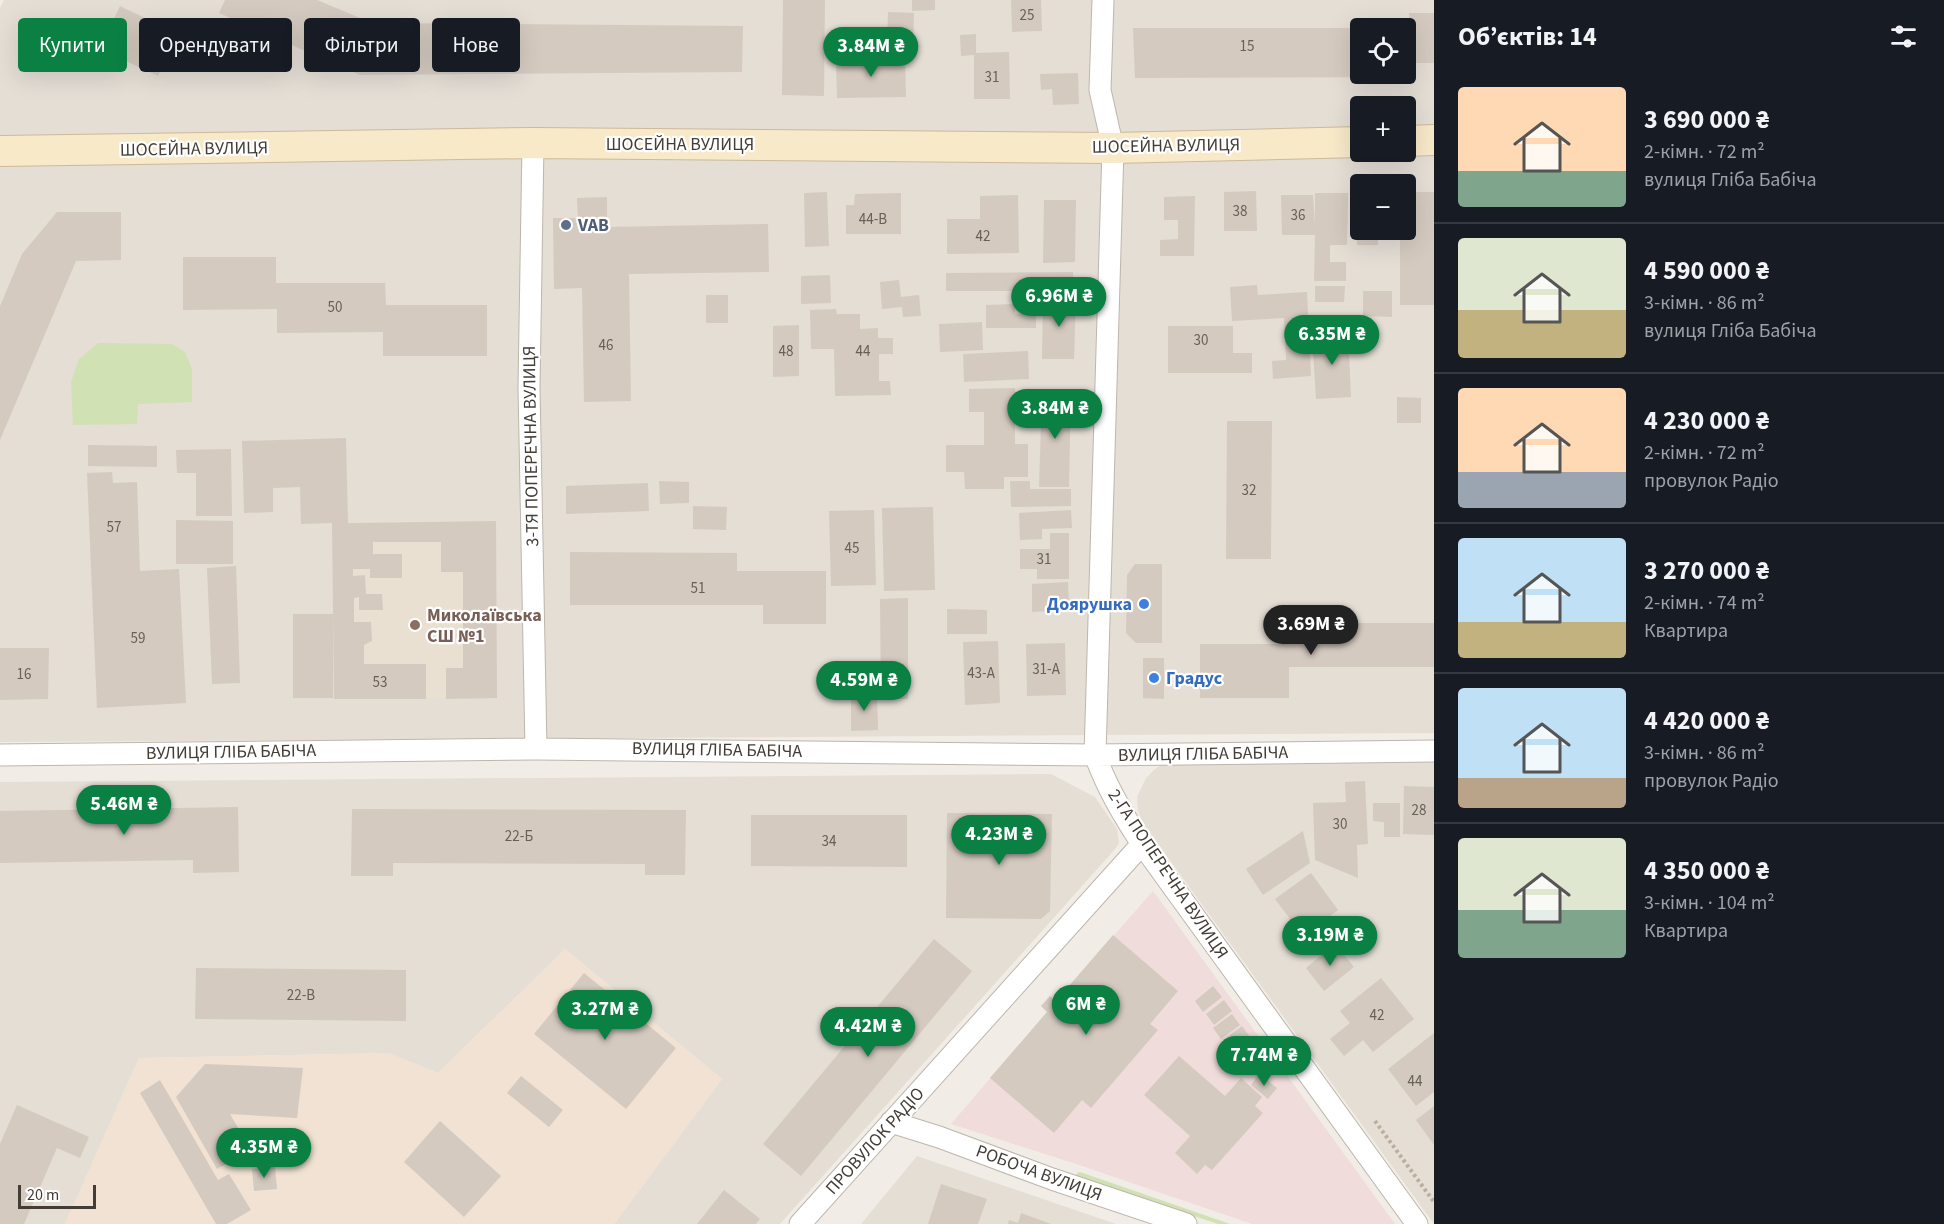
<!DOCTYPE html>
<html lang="uk">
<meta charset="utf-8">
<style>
:root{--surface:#171b24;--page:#20242c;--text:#f1f3f6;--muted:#9ea1a6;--line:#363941;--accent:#0b8043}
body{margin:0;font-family:"Source Sans 3",sans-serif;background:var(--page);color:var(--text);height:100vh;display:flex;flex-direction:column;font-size:22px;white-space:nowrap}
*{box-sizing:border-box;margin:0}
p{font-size:20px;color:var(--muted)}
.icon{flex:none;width:33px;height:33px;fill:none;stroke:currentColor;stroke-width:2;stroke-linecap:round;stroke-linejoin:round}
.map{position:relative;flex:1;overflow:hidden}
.drawer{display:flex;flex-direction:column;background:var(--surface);width:510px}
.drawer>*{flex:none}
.banner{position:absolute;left:18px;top:18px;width:570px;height:54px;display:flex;gap:12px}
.tools{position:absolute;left:1350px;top:18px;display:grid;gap:12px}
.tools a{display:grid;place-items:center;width:66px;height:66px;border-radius:6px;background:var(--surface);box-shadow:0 6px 24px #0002;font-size:30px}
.scale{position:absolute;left:18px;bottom:15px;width:78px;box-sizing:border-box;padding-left:6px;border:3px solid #433d36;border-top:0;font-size:16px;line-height:21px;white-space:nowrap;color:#433d36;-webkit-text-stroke:4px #fff;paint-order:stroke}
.price{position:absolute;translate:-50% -51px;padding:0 14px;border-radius:21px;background:var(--accent);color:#fff;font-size:20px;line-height:39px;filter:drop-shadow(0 2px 3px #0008)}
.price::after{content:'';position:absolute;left:50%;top:36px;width:18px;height:14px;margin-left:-9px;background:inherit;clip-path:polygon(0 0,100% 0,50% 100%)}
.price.active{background:#222;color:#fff}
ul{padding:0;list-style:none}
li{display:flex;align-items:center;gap:18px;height:150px;padding:0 24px}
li+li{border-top:2px solid var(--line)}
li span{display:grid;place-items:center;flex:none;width:168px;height:120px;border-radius:6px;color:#555}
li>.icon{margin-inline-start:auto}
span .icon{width:72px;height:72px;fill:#fffc;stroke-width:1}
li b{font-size:26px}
h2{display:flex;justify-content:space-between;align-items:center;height:72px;padding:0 24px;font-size:26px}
.tag{padding:0 21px;border-radius:6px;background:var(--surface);box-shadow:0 6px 24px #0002;font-size:21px;line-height:54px}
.tag.active{background:var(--accent);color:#fff}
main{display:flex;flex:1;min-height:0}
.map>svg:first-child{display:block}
</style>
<main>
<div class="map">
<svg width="1434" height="1224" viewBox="0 0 1434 1224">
<rect width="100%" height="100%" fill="#f1ede6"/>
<path fill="#e4ded5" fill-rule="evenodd" d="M4,0H1434V733L0,742V8ZM1360,28H1406V74H1360ZM1360,106H1406V152H1360ZM1360,184H1406V230H1360Z
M1434,760V1224L1142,822L1138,810L1137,797L1146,778L1155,769L1166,762Z
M1051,774L1095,797L1117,829L1119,843L1116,848L780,1224H614L722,1079L565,949L438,1073L388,1053L139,1058L65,1224H0V782Z
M917,1156L1116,1224H861Z"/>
<path fill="#f1e2d3" d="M565,949L722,1079L614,1224H65L139,1058L388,1053L438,1073Z"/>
<path fill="#e9e0d1" d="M373,521H496L497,698L334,699L332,523Z"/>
<path fill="#f0dcdb" d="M1153,891L1395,1224H1252L1076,1164L951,1124L1047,1012L1041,1006L1050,996L1056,1001Z"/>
<path fill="#d0e1b3" d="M98,343L172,344L185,352L192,369V402L138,404L137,424L73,425L71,382L79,359Z
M1080,1172L1230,1224H1218L1076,1176L1077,1173Z"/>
<path fill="#d4cac0" d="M225,0H317L372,23L743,26L742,72L360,75L219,13Z
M783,0H825L824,96L782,95Z
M912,0H935V10L912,11Z
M1011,0H1041L1042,31L1012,32Z
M120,6L178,34L158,76L100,49Z
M888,12L914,13L913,48L887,47Z
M1409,13H1434V63H1412L1410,77L1135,78L1133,28H1360V74H1406V28H1409Z
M976,34V53L1009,52L1010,99H974V55L961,56L960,35Z
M905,59L906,97L837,98L836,60Z
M1078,73L1079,104L1053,105L1052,89L1041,90L1040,74Z
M1357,190H1360V230H1378V245H1357Z
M1256,191L1257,231H1224V192Z
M827,192L829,246L805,247L804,193Z
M1406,192H1434V305H1400V230H1406Z
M901,193V234H846V205H854L855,194Z
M1315,193H1348L1347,245H1330V262H1346V281H1314L1315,235H1282L1281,195H1313L1315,225Z
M1018,195L1019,253L947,254V219H980V196Z
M1195,196L1194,256H1160V240L1178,239V220H1164V197Z
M607,197V227L768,224L769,272L629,274L631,401L584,402L582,288L554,289L553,218H578L577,198Z
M1044,200H1076L1075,262L1043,263Z
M57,212H121V260L76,261L0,440V306L22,254Z
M183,257H276V283H385L386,305H487V356H383V332L277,333V309L183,310Z
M1073,272V291H946V273Z
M830,275L831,303L801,304V276Z
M899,280L901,297L919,295L921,316L903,317L902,307L882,309L880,282Z
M1257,285L1258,295L1307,292L1311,376L1273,379L1272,361L1286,360L1284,318L1232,321L1230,287Z
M1315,286H1345L1344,302H1315Z
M1363,291H1392V317L1363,316Z
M706,295H728V323H706Z
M1043,297H1076L1074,359H1042Z
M1015,304V314H1036V328H986V305Z
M836,309L837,314H860V329L878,328V338H893V354H879V381H890L891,395L835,396L834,349H811L810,310Z
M982,322L983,350L940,352L939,324Z
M799,325V376L773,377V326Z
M1168,326H1233V353H1252V373H1168Z
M1348,333L1351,397L1316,399L1312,335Z
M1028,351L1029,379L964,382L963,354Z
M1015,388V444H1028V477H1004V489H965L964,472H946V445H984V412H969V389Z
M1042,393H1071L1069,487H1039Z
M1397,397L1421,398V423H1397Z
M1227,421H1272L1271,559H1226Z
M346,438L348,523L496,521L497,698L446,699V668H463V572H441V542H373V554H402V578H370V569H353V576L365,575L366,594H382L383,610H359V597L354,598V622H371L372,641L364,645V664H426V699H334L332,523L301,524L300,487L273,488V512L244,513L242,441Z
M88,445L157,446V467L88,466Z
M231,449L232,516H196V473H177L176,450Z
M112,472L113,483L137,482L140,571L179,569L186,703L97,708L87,473Z
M659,481L689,482V503L660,504Z
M1010,481H1030V489H1071V506L1011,507Z
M648,483L649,511L566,514V486Z
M693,506L727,507L726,530L693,529Z
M933,507L935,590L884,591L882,508Z
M874,510L876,585L831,586L829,511Z
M1071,510L1072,528L1042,529V539L1020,540L1019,513Z
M176,520L233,521V564H176Z
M1050,533H1069V579H1037V569H1020V549H1050Z
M570,552L737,553V571H826V624H763V605H570Z
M1135,564H1162V643H1136L1126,633L1127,575Z
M236,566L240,683L212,684L207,568Z
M1068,582L1069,610L1032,612V584Z
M908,598V699H881L880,599Z
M947,609L987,610V634H947Z
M293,614H333V698H293Z
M1289,623H1434V667H1289V698H1200V644H1289Z
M998,641L1000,703L965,705L963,642Z
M1065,643L1066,695L1027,696L1026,644Z
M0,648H49L48,699L0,700Z
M1143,658H1164V699L1143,698Z
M851,694H877L878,730L851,731Z
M1365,781L1368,844L1357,845L1358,878L1315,860L1313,803L1346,802L1345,782Z
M1404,786L1434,787V835L1403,834Z
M1373,803H1400V837H1384V822L1373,821Z
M238,807L239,872L193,873V860L0,863V811Z
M352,809L686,810L685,875H645V864L393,863V876H351Z
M947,813L1052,814L1050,911L1041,919L946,918Z
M751,815H907V867L751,866Z
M1303,831L1310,863L1263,895L1246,869Z
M1311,873L1338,910L1303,936L1275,899Z
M1113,935L1178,991L1150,1024L1158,1030L1091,1108L1082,1100L1054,1133L990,1078L1047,1012L1041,1006L1050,996L1056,1001Z
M934,939L972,971L801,1176L763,1144Z
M1335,944L1354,967L1324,991L1306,968Z
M196,968L406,970V1021L195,1019Z
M584,973L676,1048L626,1109L534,1034Z
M1381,978L1414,1019L1373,1052L1363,1040L1344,1056L1330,1039L1350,1023L1340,1011Z
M1213,986L1222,997L1203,1012L1195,1001Z
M1224,1000L1232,1011L1214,1025L1206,1014Z
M1232,1014L1240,1025L1221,1039L1213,1028Z
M1242,1026L1250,1037L1231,1051L1223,1040Z
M1434,1033V1092L1416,1106L1388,1069Z
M1252,1038L1260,1048L1241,1062L1233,1051Z
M1261,1048L1270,1058L1254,1072L1245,1061Z
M1179,1056L1225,1096L1241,1078L1262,1097L1255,1106L1263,1113L1212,1170L1205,1165L1197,1174L1175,1153L1190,1136L1144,1095Z
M205,1064L303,1068L297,1118L230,1114L251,1150L217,1169L176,1097Z
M1259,1074L1277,1088L1268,1099L1251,1085Z
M521,1076L563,1110L549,1127L507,1093Z
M160,1080L218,1180L229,1174L251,1210L227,1224H216L140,1093Z
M17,1105L89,1137L80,1158L57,1148L24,1224H0V1144Z
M1434,1106V1145L1416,1120Z
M440,1121L501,1176L464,1217L404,1162Z
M275,1167L277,1189L254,1191L252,1169Z
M941,1184L987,1199L978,1224H928Z
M724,1190L760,1219L756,1224H697Z
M1021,1213L1051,1224H1008L1009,1220L1018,1223Z"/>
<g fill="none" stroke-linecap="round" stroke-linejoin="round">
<defs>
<path id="street" d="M1103,0L1100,90L1113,148L1095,755C1107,788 1123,815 1142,844L1417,1224
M533,143L529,387L536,749
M0,755L536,749L1095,755L1434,751
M891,1122L939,1137L1052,1179L1186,1224
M800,1224L1142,844"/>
<path id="secondary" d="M1406,141L1434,140
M0,151L533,143L1113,148L1360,142"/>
</defs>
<use href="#street" stroke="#beb6ad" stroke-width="23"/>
<use href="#secondary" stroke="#ccba9a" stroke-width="32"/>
<path stroke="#bbae9d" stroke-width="4" stroke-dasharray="3 3" stroke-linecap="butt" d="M1375,1121L1434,1202"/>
<use href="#street" stroke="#fff" stroke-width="21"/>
<use href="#secondary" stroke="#f8e9c9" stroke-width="30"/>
</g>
<circle fill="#5c6f8a" stroke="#fff" stroke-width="2" cx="566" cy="225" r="6"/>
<g fill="#3f7fe0" stroke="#fff" stroke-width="2">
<circle cx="1144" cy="604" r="6"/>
<circle cx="1154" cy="678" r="6"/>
</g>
<circle fill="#8d6e63" stroke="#fff" stroke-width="2" cx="415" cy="625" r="6"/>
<g text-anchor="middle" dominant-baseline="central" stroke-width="4.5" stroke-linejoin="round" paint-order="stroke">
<g font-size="15" fill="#676058">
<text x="1027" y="15">25</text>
<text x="1247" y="46">15</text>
<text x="992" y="77">31</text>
<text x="1240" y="211">38</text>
<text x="1298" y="215">36</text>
<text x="873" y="219">44-В</text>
<text x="983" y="236">42</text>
<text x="335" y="307">50</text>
<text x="1201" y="340">30</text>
<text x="606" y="345">46</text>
<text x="786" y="351">48</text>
<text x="863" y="351">44</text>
<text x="1249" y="490">32</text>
<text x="114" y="527">57</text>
<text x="852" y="548">45</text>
<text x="1044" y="559">31</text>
<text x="698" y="588">51</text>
<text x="138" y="638">59</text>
<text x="1046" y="669">31-А</text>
<text x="981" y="673">43-А</text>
<text x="24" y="674">16</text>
<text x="380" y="682">53</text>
<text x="1419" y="810">28</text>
<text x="1340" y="824">30</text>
<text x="519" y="836">22-Б</text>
<text x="829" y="841">34</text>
<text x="301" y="995">22-В</text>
<text x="1377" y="1015">42</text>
<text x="1415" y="1081">44</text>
</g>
<g font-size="18" fill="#433d36" stroke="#fff">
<text x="680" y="144">ШОСЕЙНА ВУЛИЦЯ</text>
<text transform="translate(1166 146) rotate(-1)">ШОСЕЙНА ВУЛИЦЯ</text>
<text transform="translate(194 149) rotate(-1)">ШОСЕЙНА ВУЛИЦЯ</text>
<text transform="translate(531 446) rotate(-91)">3-ТЯ ПОПЕРЕЧНА ВУЛИЦЯ</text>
<text transform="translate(717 750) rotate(1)">ВУЛИЦЯ ГЛІБА БАБІЧА</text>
<text transform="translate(231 752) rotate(-1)">ВУЛИЦЯ ГЛІБА БАБІЧА</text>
<text transform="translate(1203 754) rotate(-1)">ВУЛИЦЯ ГЛІБА БАБІЧА</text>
<text transform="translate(1168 874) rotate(56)">2-ГА ПОПЕРЕЧНА ВУЛИЦЯ</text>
<text transform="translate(875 1141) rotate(-48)">ПРОВУЛОК РАДІО</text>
<text transform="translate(1039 1173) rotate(20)">РОБОЧА ВУЛИЦЯ</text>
</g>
<g font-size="18" font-weight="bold" fill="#4e5e75" stroke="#fff" text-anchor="start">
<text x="578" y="225">VAB</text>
</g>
<g font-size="18" font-weight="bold" fill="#366cbe" stroke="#fff" text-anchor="end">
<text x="1132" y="604">Доярушка</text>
<text x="1166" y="678" text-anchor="start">Градус</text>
</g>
<g font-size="18" font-weight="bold" fill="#785e54" stroke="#fff" text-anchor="start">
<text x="427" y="615">Миколаївська<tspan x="427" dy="21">СШ №1</tspan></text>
</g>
</g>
</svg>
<div class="tools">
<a><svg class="icon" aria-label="locate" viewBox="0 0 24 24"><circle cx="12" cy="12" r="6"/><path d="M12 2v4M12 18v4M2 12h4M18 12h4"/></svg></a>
<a>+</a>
<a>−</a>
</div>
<div class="scale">20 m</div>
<b class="price" style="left:871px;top:78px">3.84M ₴</b>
<b class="price" style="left:1059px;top:328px">6.96M ₴</b>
<b class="price" style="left:1332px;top:366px">6.35M ₴</b>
<b class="price" style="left:1055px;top:440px">3.84M ₴</b>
<b class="price active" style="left:1311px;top:656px">3.69M ₴</b>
<b class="price" style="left:864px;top:712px">4.59M ₴</b>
<b class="price" style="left:124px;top:836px">5.46M ₴</b>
<b class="price" style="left:999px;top:866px">4.23M ₴</b>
<b class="price" style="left:1330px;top:967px">3.19M ₴</b>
<b class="price" style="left:1086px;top:1036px">6M ₴</b>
<b class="price" style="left:605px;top:1041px">3.27M ₴</b>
<b class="price" style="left:868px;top:1058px">4.42M ₴</b>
<b class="price" style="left:1264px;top:1087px">7.74M ₴</b>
<b class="price" style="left:264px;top:1179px">4.35M ₴</b>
<div class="banner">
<a class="tag active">Купити</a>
<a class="tag">Орендувати</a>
<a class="tag">Фільтри</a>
<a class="tag">Нове</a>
</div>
</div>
<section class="drawer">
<h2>Об’єктів: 14<svg class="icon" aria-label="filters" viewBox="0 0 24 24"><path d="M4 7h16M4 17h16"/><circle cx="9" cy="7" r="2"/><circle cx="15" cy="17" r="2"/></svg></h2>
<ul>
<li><span style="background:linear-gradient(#ffd9b3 70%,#7fa58c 0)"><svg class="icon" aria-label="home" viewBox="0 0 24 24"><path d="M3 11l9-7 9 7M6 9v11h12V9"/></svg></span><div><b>3 690 000 ₴</b><p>2-кімн. · 72 m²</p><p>вулиця Гліба Бабіча</p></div></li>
<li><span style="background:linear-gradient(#dfe7d0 60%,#c2b280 0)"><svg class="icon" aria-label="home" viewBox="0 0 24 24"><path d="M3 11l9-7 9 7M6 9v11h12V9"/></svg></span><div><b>4 590 000 ₴</b><p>3-кімн. · 86 m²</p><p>вулиця Гліба Бабіча</p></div></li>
<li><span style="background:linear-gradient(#ffd9b3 70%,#9aa5b1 0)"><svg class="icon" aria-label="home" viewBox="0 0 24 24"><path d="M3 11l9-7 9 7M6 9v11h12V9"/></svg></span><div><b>4 230 000 ₴</b><p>2-кімн. · 72 m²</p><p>провулок Радіо</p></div></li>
<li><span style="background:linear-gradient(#bfe0f5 70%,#c2b280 0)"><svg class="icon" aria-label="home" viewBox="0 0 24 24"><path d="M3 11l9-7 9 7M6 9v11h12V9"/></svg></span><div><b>3 270 000 ₴</b><p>2-кімн. · 74 m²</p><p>Квартира</p></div></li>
<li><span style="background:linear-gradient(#bfe0f5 75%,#b9a48a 0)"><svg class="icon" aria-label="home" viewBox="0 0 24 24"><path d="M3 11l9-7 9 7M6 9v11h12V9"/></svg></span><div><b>4 420 000 ₴</b><p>3-кімн. · 86 m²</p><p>провулок Радіо</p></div></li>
<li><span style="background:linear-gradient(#dfe7d0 60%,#7fa58c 0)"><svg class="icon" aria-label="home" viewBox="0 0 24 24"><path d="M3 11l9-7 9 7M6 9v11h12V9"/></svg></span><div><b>4 350 000 ₴</b><p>3-кімн. · 104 m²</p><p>Квартира</p></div></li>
</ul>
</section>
</main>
